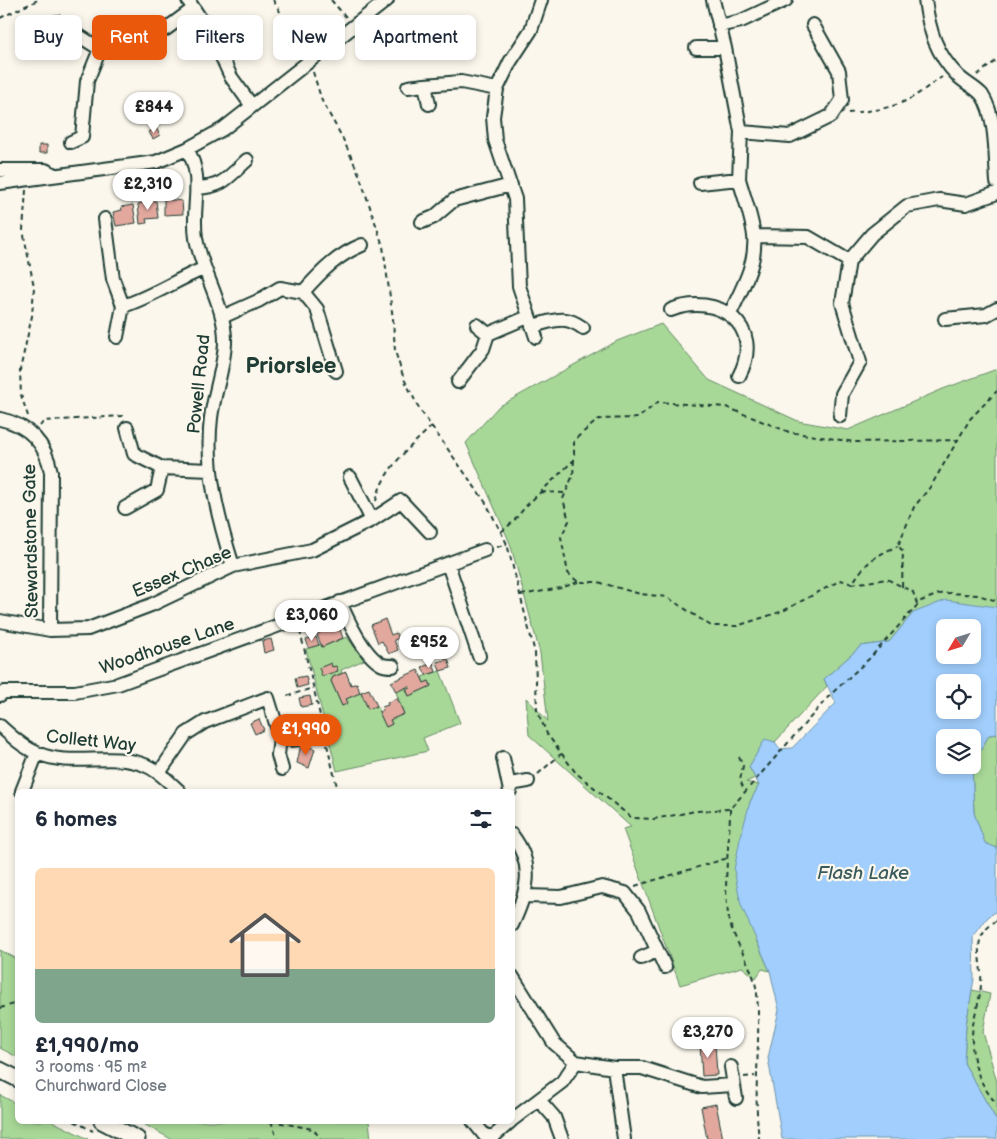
<!DOCTYPE html>
<meta charset="utf-8">
<style>
:root{--surface:#fff;--page:#f6f6f7;--text:#1f2937;--muted:#747a83;--line:#e0e1e3;--accent:#ea580c}
body{margin:0;font-family:"Balsamiq Sans",sans-serif;background:var(--page);color:var(--text);height:100vh;display:flex;flex-direction:column;font-size:19px;white-space:nowrap}
*{box-sizing:border-box;margin:0}
p{font-size:16px;color:var(--muted)}
.icon{flex:none;width:28px;height:28px;fill:none;stroke:currentColor;stroke-width:2;stroke-linecap:round;stroke-linejoin:round}
.map{position:relative;flex:1;overflow:hidden}
.drawer{position:absolute;left:15px;top:789px;width:500px;height:335px;display:flex;flex-direction:column;background:var(--surface);border-radius:8px;box-shadow:0 2px 8px #0003}
.drawer>*{flex:none}
.guide{position:absolute;left:15px;top:15px;width:500px;height:45px;display:flex;gap:10px}
.needle{width:32px;rotate:232deg}
.fabs{position:absolute;left:936px;top:619px;display:grid;gap:10px}
.fabs a{display:grid;place-items:center;width:45px;height:45px;border-radius:8px;background:var(--surface);box-shadow:0 2px 8px #0003;font-size:25px}
.price{position:absolute;translate:-50% -42px;padding:0 11px;border-radius:18px;background:#fff;color:#222;font-size:16px;line-height:32px;filter:drop-shadow(0 1px 2px #0008)}
.price::after{content:'';position:absolute;left:50%;top:30px;width:15px;height:11px;margin-left:-8px;background:inherit;clip-path:polygon(0 0,100% 0,50% 100%)}
.price.on{background:var(--accent);color:#fff}
ul{padding:0;list-style:none}
li{display:grid;align-content:center;gap:10px;height:265px;padding:0 20px}
li+li{border-top:1px solid var(--line)}
li span{display:grid;place-items:center;height:155px;border-radius:8px;color:#555}
li>.icon{margin-inline-start:auto}
span .icon{width:90px;height:90px;fill:#fffc;stroke-width:1}
li b{font-size:21px}
h2{display:flex;justify-content:space-between;align-items:center;height:60px;padding:0 20px;font-size:21px}
.chip{padding:0 18px;border-radius:8px;background:var(--surface);box-shadow:0 2px 8px #0003;font-size:18px;line-height:45px}
.chip.on{background:var(--accent);color:#fff}
.map>svg:first-child{display:block}
</style>
<div class="map">
<svg width="997" height="1139" viewBox="0 0 997 1139">
<rect width="100%" height="100%" fill="#fbf7ec"/>
<filter id="ink" filterUnits="userSpaceOnUse"><feTurbulence type="fractalNoise" baseFrequency=".02" numOctaves="2"/><feDisplacementMap in="SourceGraphic" scale="10" xChannelSelector="R" yChannelSelector="G"/><feConvolveMatrix kernelMatrix="1 2 1 2 8 2 1 2 1" color-interpolation-filters="sRGB"/></filter>
<g filter="url(#ink)">
<path fill="#a8d897" stroke="#648a66" d="M661,324L709,380L798,421L848,430L943,389L997,369V607L913,613L889,642L861,646L824,679L827,686L775,742L765,740L749,767L755,778L746,782L759,785L750,802L756,940L770,971L762,969L756,978L742,967L680,985L623,829L631,827L529,735L526,698L548,721L540,653L510,543L466,443L498,407L617,341Z
M347,637L364,660L341,670L342,673L333,677L331,681L342,706L348,703L346,699L361,692L368,709L377,706L386,727L392,724L390,720L404,714L396,692L409,686L410,688L406,690L409,696L431,686L429,681L424,683L422,677L440,671L460,723L423,738L428,751L337,771L306,649L321,644L322,647Z
M997,734V848L985,844L974,813L972,765L989,735Z
M0,950L17,959V1057L0,1048Z
M972,990L990,994L983,1032L997,1082V1121L964,1063L966,1025Z
M0,1095L17,1104L18,1121H52L88,1139H0Z
M138,1121H369L371,1139H171Z"/>
<path fill="#a1cefc" stroke="#6d94ac" fill-rule="evenodd" d="M946,600L997,607V734L989,735L973,764L972,738H945V765H972L974,813L985,843L997,848V911L988,917L973,937L974,979L966,1025L964,1063L997,1121V1139H782L768,1058L779,1010L770,971L741,905L734,870L740,839L750,802L759,785L749,767L765,739L775,742L780,749L792,748L836,703L824,679L861,646L889,642L913,613ZM945,628H972V655H945ZM945,682H972V710H945Z"/>
<path fill="#e2a89e" stroke="#1f3d34" d="M156,128L160,135L153,139L149,132Z
M39,145H47V153H39Z
M164,199L182,201L183,214L164,215Z
M148,201H156L158,218L146,219L147,223L140,224L138,204Z
M133,205L136,223L116,226L113,212L122,210L121,207Z
M385,619L391,635L396,633L399,638L394,640L398,650L389,654L382,641L378,643L371,625Z
M337,622L343,638L322,647L317,635L326,627Z
M444,629L447,637L442,638L448,652L436,656L435,653L433,654L426,637Z
M316,637L319,645L309,648L306,640Z
M271,639L274,650L264,653L262,641Z
M448,659L451,668L440,671L437,662Z
M331,663L332,667L336,666L338,671L322,676L319,668Z
M433,663L436,672L426,675L422,667Z
M418,670L424,683L429,681L431,686L409,696L406,689L410,688L409,686L396,692L391,682Z
M346,672L351,685L357,683L360,693L346,699L348,703L342,706L331,681L333,677Z
M306,676L308,685L297,688L295,678Z
M369,689L377,706L368,709L361,692Z
M310,696L312,705L301,707L299,698Z
M397,698L404,714L390,720L392,724L386,727L379,712L383,710L382,707L388,705L387,703Z
M259,719L264,730L255,734L250,723Z
M318,729L320,738L308,741L306,732Z
M301,744L315,749L309,768L297,763Z
M715,1043L717,1075L702,1076L700,1044Z
M716,1104L723,1139H707L701,1107Z"/>
<g fill="none" stroke-linecap="round" stroke-linejoin="round">
<defs>
<path id="minor" d="M188,0L213,38L231,77L252,106
M713,0L725,48
M925,0C929,30 936,54 958,76C965,83 976,88 982,95C997,118 995,156 997,182
M719,26L741,21L786,0
M45,27L57,22L100,49L87,81L82,137L71,142
M696,48H725L741,132
M100,49L117,34L166,29L193,9
M425,85L461,82L497,89L493,117L495,140L515,199L519,286L536,337
M408,87L425,85L429,104
M497,89L510,62L531,30L541,0
M187,149C205,179 191,206 196,238C202,274 226,306 225,343C224,368 214,393 211,418C205,469 218,518 233,566
M0,170H45L53,174
M739,179L741,132L790,136L831,116L842,100L839,71L813,25
M0,183L156,162L187,149L223,129L387,0
M700,183L739,179C744,197 752,217 754,236C757,264 741,290 730,314
M197,188C224,187 228,177 247,160
M105,219L113,279L123,306L117,337
M422,222L434,217L454,200L511,185
M754,236L808,237L849,261
M303,292C321,272 337,255 362,245
M123,306C153,296 174,281 203,269
M671,310C717,292 766,325 739,376
M222,317L258,301L280,288L303,292L317,309L336,371
M945,319L986,315L997,309
M477,325L488,334L528,317
M532,326C554,321 564,314 583,328
M458,382L483,349L488,334
M840,416L842,394L860,362L842,303L849,261L872,234L907,206L939,200L966,204L997,193
M0,419C29,425 46,444 51,472L50,630
M127,428L134,454L162,468
M350,477L372,520L401,501L430,532
M125,508L157,490L162,468L210,470
M448,564L479,656
M340,602C347,619 364,655 381,664C384,666 390,666 393,666
M0,621L50,630L88,629L151,605L233,566L312,550L372,520
M0,695L4,692H75L118,684L485,550
M0,726C11,736 23,747 37,753C71,768 110,752 142,764C157,769 168,781 179,791
M280,737L291,740L299,739
M503,758L510,791
M159,773L186,734L205,722L268,698L280,737L278,755L282,769
M510,784L528,781
M22,791L37,753
M512,835C536,866 527,893 512,925
M526,896L561,897L602,887L625,893L639,911L665,967
M641,958L657,951
M512,976L554,1043L576,1062L614,1068H642L702,1087L733,1085
M731,1067L736,1098
M614,1068L624,1139
M539,1100L554,1117L562,1139
M512,1120L562,1082L576,1062
M473,1121L485,1136H494L511,1121"/>
<path id="major" d="M0,1070L18,1079
M102,1121L137,1139"/>
</defs>
<use href="#minor" stroke="#1f3d34" stroke-width="16"/>
<use href="#major" stroke="#1f3d34" stroke-width="19"/>
<path stroke="#1f3d34" stroke-width="2" stroke-dasharray="5 4" stroke-linecap="butt" d="M273,0L304,52
M331,0L346,17
M0,18L38,0
M313,72L322,101L342,137L359,174L383,246L393,319L395,351L404,379L420,410L486,503L507,544L535,653L537,710L547,734L576,773L632,818L654,819L696,811L730,809L830,695L870,658L921,601L939,594L950,593L978,595L997,601
M977,75L997,60
M848,113C871,111 893,109 913,97C923,91 932,83 942,77
M26,190L23,230L34,287L32,316L20,370L21,395L28,416
M40,426L44,421L123,416
M574,460L573,475L563,499L569,521L561,537L568,573L578,582H598L640,594L667,597L711,626H737L783,611L841,580L852,584C865,563 874,556 898,546
M541,492L565,493
M376,501C383,469 409,448 432,426
M501,532L513,522L526,506L574,460V440L599,419L638,418L658,402L726,407L789,432L854,442L957,440
M497,547L507,544
M852,584L887,579L913,592L917,604
M902,587L903,551L898,546L914,507L931,486L970,419L997,391
M521,595L561,588L578,582
M300,631L338,791
M287,696L313,688
M739,757L743,766L740,780L745,792
M538,774L561,754
M730,809C730,845 722,883 729,919C734,943 755,968 757,994C761,1042 753,1090 759,1139
M635,886L728,858
M997,920C968,940 983,956 981,985C980,997 977,1007 974,1019C968,1050 975,1080 997,1104
M0,1008L18,1003
M744,1077L755,1076
M74,1121L93,1131
M271,1121L313,1129L321,1139
M271,1121L277,1139"/>
<use href="#minor" stroke="#fbf7ec" stroke-width="12"/>
<use href="#major" stroke="#fbf7ec" stroke-width="15"/>
</g>
</g>
<g text-anchor="middle" dominant-baseline="central" stroke-width="4.5" stroke-linejoin="round" paint-order="stroke">
<g font-size="18" fill="#1f3d34" stroke="#fbf7ec">
<text transform="translate(199 384) rotate(-84)">Powell Road</text>
<text transform="translate(31 541) rotate(-91)">Stewardstone Gate</text>
<text transform="translate(182 572) rotate(-23)">Essex Chase</text>
<text transform="translate(167 646) rotate(-19)">Woodhouse Lane</text>
<text transform="translate(91 741) rotate(6)">Collett Way</text>
</g>
<g font-size="19" font-style="italic" fill="#395a5c" stroke="#fbf7ec">
<text x="863" y="873">Flash Lake</text>
</g>
<g font-size="22" font-weight="bold" fill="#1f3d34" stroke="#fbf7ec">
<text x="291" y="366">Priorslee</text>
</g>
</g>
</svg>
<div class="fabs">
<a><svg class="needle" viewBox="-14 -14 28 28"><path d="M0-13l5 13h-10z" fill="#e53935"/><path d="M0 13l5-13h-10z" fill="#747a83"/></svg></a>
<a><svg class="icon" aria-label="locate" viewBox="0 0 24 24"><circle cx="12" cy="12" r="6"/><path d="M12 2v4M12 18v4M2 12h4M18 12h4"/></svg></a>
<a><svg class="icon" aria-label="layers" viewBox="0 0 24 24"><path d="M12 4l9 5-9 5-9-5zM3 14l9 5 9-5"/></svg></a>
</div>
<b class="price" style="left:154px;top:134px">£844</b>
<b class="price" style="left:148px;top:211px">£2,310</b>
<b class="price" style="left:312px;top:642px">£3,060</b>
<b class="price" style="left:429px;top:669px">£952</b>
<b class="price on" style="left:306px;top:756px">£1,990</b>
<b class="price" style="left:708px;top:1059px">£3,270</b>
<div class="guide">
<a class="chip">Buy</a>
<a class="chip on">Rent</a>
<a class="chip">Filters</a>
<a class="chip">New</a>
<a class="chip">Apartment</a>
</div>
<section class="drawer">
<h2>6 homes<svg class="icon" aria-label="filters" viewBox="0 0 24 24"><path d="M4 7h16M4 17h16"/><circle cx="9" cy="7" r="2"/><circle cx="15" cy="17" r="2"/></svg></h2>
<ul>
<li><span style="background:linear-gradient(#ffd9b3 65%,#7fa58c 0)"><svg class="icon" aria-label="home" viewBox="0 0 24 24"><path d="M3 11l9-7 9 7M6 9v11h12V9"/></svg></span><div><b>£1,990/mo</b><p>3 rooms · 95 m²</p><p>Churchward Close</p></div></li>
</ul>
</section>
</div>
